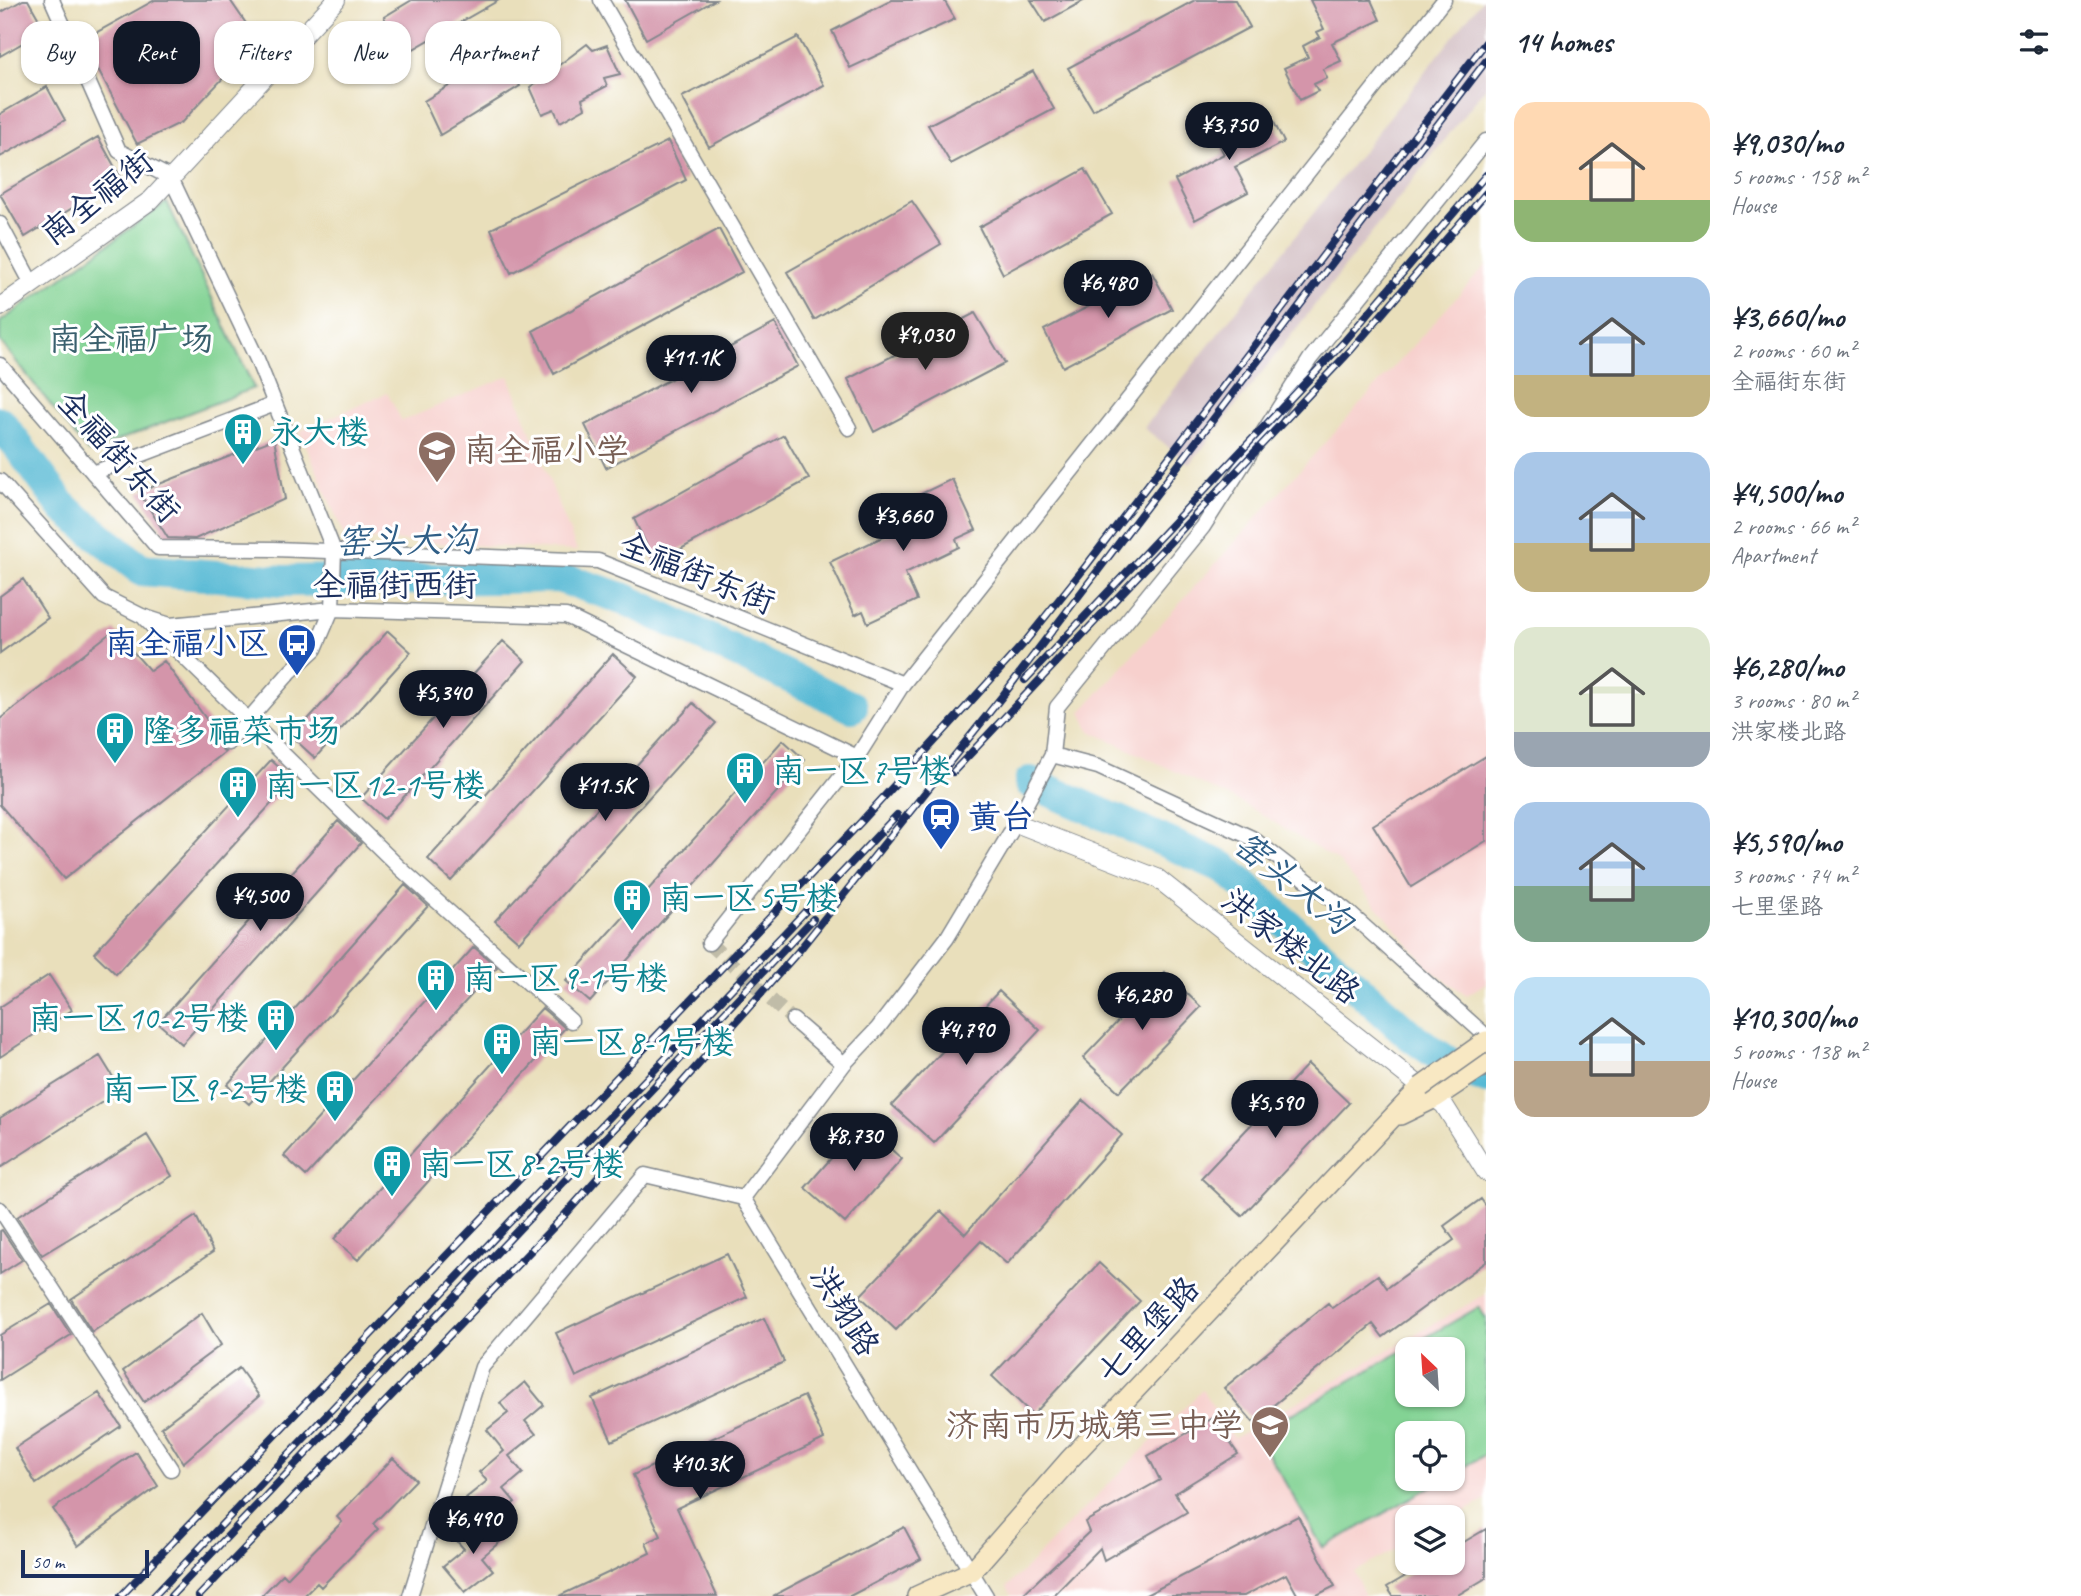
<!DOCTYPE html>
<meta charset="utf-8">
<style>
:root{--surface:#fff;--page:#f2f2f3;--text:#1f2937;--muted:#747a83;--accent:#111827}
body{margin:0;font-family:Caveat,"LXGW WenKai TC",sans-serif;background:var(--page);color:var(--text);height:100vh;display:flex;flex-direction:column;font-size:26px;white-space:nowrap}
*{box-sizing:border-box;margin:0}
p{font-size:23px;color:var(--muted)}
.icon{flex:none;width:38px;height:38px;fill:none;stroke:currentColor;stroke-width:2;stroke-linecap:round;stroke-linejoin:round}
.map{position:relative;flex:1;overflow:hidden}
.drawer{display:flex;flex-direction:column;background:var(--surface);width:595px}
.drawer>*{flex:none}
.hud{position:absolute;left:21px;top:21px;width:665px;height:63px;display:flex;gap:14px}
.needle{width:46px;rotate:335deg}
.fabs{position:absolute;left:1395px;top:1337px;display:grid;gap:14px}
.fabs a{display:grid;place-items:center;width:70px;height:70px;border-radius:14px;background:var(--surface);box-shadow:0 2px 5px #0004;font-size:35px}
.scale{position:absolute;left:21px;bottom:18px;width:128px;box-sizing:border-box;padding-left:7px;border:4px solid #1b2f5e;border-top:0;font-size:19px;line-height:24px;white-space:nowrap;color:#1b2f5e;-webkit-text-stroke:5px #fff;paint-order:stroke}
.price{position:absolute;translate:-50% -60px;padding:0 16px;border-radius:24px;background:var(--accent);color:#fff;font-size:23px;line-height:46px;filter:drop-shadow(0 2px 4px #0008)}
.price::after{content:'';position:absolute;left:50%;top:42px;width:21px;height:16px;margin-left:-10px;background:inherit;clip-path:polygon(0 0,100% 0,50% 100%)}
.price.current{background:#222;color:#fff}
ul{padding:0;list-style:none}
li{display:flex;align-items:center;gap:21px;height:175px;padding:0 28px}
li span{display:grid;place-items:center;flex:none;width:196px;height:140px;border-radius:21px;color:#555}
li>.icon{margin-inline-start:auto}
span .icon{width:84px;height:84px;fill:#fffc;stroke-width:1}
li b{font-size:30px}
h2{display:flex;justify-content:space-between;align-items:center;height:84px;padding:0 28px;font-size:30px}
.tag{padding:0 24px;border-radius:21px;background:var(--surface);box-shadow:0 2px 5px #0004;font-size:24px;line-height:63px}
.tag.current{background:var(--accent);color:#fff}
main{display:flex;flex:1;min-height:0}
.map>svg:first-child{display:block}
</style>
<main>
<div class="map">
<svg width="1486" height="1596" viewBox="0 0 1486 1596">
<rect width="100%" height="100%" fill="#fff"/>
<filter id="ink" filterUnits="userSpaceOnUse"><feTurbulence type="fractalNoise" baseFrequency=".0143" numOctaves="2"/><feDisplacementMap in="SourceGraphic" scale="14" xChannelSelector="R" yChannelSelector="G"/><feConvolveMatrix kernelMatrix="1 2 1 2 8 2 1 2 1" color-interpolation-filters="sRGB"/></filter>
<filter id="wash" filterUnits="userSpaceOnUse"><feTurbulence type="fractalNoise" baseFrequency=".00686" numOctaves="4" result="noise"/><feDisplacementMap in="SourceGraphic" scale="28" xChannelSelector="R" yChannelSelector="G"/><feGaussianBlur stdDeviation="1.57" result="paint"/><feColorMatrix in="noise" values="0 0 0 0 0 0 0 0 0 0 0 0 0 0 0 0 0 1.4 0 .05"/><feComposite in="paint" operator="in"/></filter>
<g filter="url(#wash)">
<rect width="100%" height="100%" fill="#e9dfbb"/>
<path fill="#f7d0cd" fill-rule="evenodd" d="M1486,265V983L1467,995L1433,972L1338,861L1244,804L1090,731L1081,712Z
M509,376L577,551L345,538L300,431L387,393L402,421Z
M1486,1294V1500L1453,1518L1407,1517V1543L1354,1572L1365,1596H1012L1007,1587L1202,1390L1234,1438ZM1407,1349H1452V1395H1407ZM1407,1433H1452V1479H1407Z"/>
<path fill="#d2bec3" d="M1482,0H1486V87L1190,464L1144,428L1149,421Z"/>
<path fill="#83d394" stroke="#4f8179" stroke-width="2" fill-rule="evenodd" d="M167,202L254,388L88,452L0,341V322Z
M1479,1307L1486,1319V1454L1453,1474L1452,1433H1407V1479H1444L1323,1548L1257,1434ZM1407,1349H1452V1395H1407Z"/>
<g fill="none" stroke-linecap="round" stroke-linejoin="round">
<path stroke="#56b9d4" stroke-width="32" d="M0,422L64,508L141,570L282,581L558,577L625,599L852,707
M1030,782L1225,868L1411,1036L1451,1064L1486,1078"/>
</g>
<g id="blocks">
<path fill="#d495aa" d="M23,0H28L45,30L0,56V13Z
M155,0H230L258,41L182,122L137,144L83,40Z
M412,0H499L401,56L384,17Z
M625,0H715L646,39Z
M892,0H944L955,19L850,68L832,31Z
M1031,0H1085L1045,22Z
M1195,0H1235L1250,27L1093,110L1068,68Z
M1310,0H1371L1380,20L1332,43L1341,61L1323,69L1327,78L1314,84L1318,91L1300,100L1284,68L1308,57L1303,46L1320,37L1317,32L1324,29Z
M798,37L824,85L709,147L682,97Z
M587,44L593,50L607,45L620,74L604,78L607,86L582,99L585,108L560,122L554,109L542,114L530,87Z
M501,55L520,86L440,135L424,101Z
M1033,71L1054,109L951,164L928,125Z
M47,87L65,120L0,157V114Z
M1264,103L1284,142L1235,167L1248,192L1195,220L1175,180L1224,154L1212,130Z
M98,137L121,178L25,237L0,194Z
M668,141L686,180L511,273L491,229Z
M1085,169L1112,214L1003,274L979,227Z
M912,201L941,244L814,320L787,272Z
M719,229L742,272L554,374L533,331Z
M1152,273L1172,309L1063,367L1044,330Z
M975,313L1005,363L874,432L848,379Z
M775,323L798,366L606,468L585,425Z
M784,435L809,479L655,563L634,519Z
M274,439L285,499L195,539L168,538L139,492Z
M952,479L976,530L956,539L959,547L905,573L917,600L868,623L863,611L855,615L830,562L912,523L902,503Z
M23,579L48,618L0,653V596Z
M114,630L150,671L164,661L220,738L219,747L225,752L64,879L0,805V719Z
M388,631L411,652L315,758L292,737Z
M503,641L525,661L384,819L361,798Z
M613,654L637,676L451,881L428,859Z
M693,703L716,723L519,942L495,921Z
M783,740L805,760L590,1002L566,981Z
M1486,756V841L1411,887L1373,825Z
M271,760L293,780L116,974L94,953Z
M338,821L361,843L182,1044L158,1023Z
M405,885L428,906L249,1104L227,1085Z
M474,947L497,967L306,1176L284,1156Z
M1165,972L1201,1007L1119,1092L1083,1058Z
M49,975L72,1010L0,1057V1007Z
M999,991L1040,1030L934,1143L892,1105Z
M542,1008L565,1028L358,1260L334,1239Z
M100,1056L121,1090L0,1168V1118Z
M1308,1064L1349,1103L1242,1216L1201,1178Z
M1083,1100L1122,1135L1007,1264L981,1241L896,1330L860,1296L941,1211L965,1234Z
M862,1123L902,1159L845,1223L805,1188Z
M147,1135L172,1176L42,1255L17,1217Z
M1481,1199L1486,1206V1262L1383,1337L1373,1324L1253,1422L1224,1388L1328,1303L1332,1308L1378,1275L1387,1288L1454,1240L1444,1226Z
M196,1216L213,1252L92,1332L71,1299Z
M2,1230L22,1260L0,1274V1231Z
M727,1254L747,1297L576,1377L556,1333Z
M1099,1263L1140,1301L1033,1415L992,1376Z
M51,1304L71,1335L0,1380V1335Z
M202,1313L221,1345L144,1402L123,1371Z
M764,1318L784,1362L612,1441L592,1398Z
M239,1368L259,1396L183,1463L161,1427Z
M525,1382L544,1405L525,1421L536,1434L509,1456L523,1473L504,1489L515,1502L488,1524L466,1498L487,1481L479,1472L504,1451L487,1430L508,1413L500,1403Z
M99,1393L121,1426L36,1484L15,1448Z
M804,1396L824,1439L677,1508L717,1596H559L650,1553L646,1543L661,1536L633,1475Z
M1213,1418L1238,1454L1175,1493L1187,1512L1104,1560L1100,1548L1053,1596H1021L1089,1532L1085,1522L1160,1480L1148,1456Z
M136,1452L158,1486L78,1546L53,1509Z
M393,1458L416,1480L373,1524L378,1529L321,1587L317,1583L304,1596H261L283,1574L287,1578L342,1522L337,1517Z
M1298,1516L1335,1586L1315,1596H1298L1286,1574L1244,1596H1144Z
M482,1519L501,1541L482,1557L493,1570L465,1592L443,1566L464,1549L456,1540Z
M904,1527L921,1559L850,1596H773Z
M1486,1529V1578L1456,1596H1393L1387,1587L1428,1563H1452V1549Z"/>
</g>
</g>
<g filter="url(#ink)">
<use href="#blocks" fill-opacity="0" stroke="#82878c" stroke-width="2"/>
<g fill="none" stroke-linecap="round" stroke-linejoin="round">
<path stroke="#c0bca8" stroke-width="14" stroke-dasharray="14 7" stroke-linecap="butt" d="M709,943L793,1020"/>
<defs>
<path id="minor" d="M52,0L119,151L171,178L257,359L334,551L332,609L315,649L291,671L228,743
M601,0L849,428
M0,224L32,284
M0,365L158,548L274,549L598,561L903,684
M93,473L275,404
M0,481L104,597L142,616L170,625L332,609L566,616L857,757
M145,619L401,869L571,1021
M1052,755L1098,767L1252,838L1347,911L1486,1036
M709,943L857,757L903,684L1444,0
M793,1020L844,1064L878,1028L947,938L1016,823L1052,755L1057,707L1203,527L1310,359L1486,141
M844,1064L743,1198L986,1596
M0,1209L171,1469
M410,1596L482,1367L645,1175L743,1198"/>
<path id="tertiary" d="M0,307L151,200L336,0
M1016,823L1157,878L1444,1105L1486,1172"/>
<path id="secondary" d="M1400,1115L1435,1098L1486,1064
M917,1596L972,1571L1070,1459L1421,1087"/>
</defs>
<use href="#minor" stroke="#82878c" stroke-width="17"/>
<use href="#tertiary" stroke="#82878c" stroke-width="20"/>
<use href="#secondary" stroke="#82878c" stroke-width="22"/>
<use href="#minor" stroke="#fff" stroke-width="14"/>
<use href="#tertiary" stroke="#fff" stroke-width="18"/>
<use href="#secondary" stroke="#f8e8c3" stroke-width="19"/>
<defs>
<path id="rail" d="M1025,680L1343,343L1486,175
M953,772L1351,350L1486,193
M121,1596L861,822L1025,642L1086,566L1486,42
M154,1596L897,815
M171,1596L813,919
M199,1596L564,1216L797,953L1004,694L1486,61"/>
</defs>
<use href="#rail" stroke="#1b2f5e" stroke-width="8"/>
<use href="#rail" stroke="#fff" stroke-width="5" stroke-dasharray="16" stroke-linecap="butt"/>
<defs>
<path id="secondary-bridge" d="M1421,1087L1486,1041"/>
</defs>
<use href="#secondary-bridge" stroke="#82878c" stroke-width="22" stroke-linecap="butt"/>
<use href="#secondary-bridge" stroke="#f8e8c3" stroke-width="19"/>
</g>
</g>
<defs>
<symbol id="building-pin" viewBox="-11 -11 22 30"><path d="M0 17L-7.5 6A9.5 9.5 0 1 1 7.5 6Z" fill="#0f9aa8" stroke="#fff"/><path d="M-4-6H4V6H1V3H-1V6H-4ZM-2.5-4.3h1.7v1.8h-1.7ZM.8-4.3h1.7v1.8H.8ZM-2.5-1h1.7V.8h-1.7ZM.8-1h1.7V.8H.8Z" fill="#fff"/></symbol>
<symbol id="school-pin" viewBox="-11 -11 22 30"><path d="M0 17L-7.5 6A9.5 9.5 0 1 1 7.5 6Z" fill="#8d6e63" stroke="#fff"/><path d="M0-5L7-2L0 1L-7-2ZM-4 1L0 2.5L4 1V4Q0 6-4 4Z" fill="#fff"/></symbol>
<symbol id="bus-pin" viewBox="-11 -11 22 30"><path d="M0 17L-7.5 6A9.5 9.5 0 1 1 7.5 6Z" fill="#1a4fb4" stroke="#fff"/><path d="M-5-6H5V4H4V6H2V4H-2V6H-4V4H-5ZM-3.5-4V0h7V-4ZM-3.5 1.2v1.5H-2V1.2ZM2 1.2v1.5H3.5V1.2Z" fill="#fff"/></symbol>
<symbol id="station-pin" viewBox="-11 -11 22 30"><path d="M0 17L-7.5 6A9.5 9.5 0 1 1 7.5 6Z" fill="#1a4fb4" stroke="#fff"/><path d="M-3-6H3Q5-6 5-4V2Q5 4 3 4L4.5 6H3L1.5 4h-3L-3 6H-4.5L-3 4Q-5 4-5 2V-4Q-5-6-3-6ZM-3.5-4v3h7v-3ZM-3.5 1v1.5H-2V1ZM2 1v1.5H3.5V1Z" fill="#fff"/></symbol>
</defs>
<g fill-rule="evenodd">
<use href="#building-pin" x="221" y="410" width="44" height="60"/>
<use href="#school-pin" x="415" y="428" width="44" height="60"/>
<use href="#bus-pin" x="275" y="621" width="44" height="60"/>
<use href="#building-pin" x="93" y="709" width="44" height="60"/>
<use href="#building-pin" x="723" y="749" width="44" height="60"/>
<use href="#building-pin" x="216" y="763" width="44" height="60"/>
<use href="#station-pin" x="919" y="795" width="44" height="60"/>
<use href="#building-pin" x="610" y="876" width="44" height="60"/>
<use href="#building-pin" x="414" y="956" width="44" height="60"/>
<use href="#building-pin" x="254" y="996" width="44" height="60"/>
<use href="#building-pin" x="480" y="1020" width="44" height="60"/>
<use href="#building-pin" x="313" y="1067" width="44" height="60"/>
<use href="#building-pin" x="370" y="1142" width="44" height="60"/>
<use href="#school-pin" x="1248" y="1403" width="44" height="60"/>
</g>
<g text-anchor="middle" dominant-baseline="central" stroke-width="6" stroke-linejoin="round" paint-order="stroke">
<g font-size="33" fill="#1b2f5e" stroke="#fff">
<text transform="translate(97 197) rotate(-38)">南全福街</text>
<text transform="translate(119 456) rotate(48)">全福街东街</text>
<text transform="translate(697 573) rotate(22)">全福街东街</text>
<text x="395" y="585">全福街西街</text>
<text transform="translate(1291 946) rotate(38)">洪家楼北路</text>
<text transform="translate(845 1311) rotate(58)">洪翔路</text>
<text transform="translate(1148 1330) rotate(-47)">七里堡路</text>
</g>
<g font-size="33" fill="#3a606e" stroke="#fff">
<text x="131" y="339">南全福广场</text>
</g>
<g font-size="33" fill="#0d838f" stroke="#fff" text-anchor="start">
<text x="270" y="432">永大楼</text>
<text x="142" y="731">隆多福菜市场</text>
<text x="772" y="771">南一区7号楼</text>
<text x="265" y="785">南一区12-1号楼</text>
<text x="659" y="898">南一区5号楼</text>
<text x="463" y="978">南一区9-1号楼</text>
<text x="249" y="1018" text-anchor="end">南一区10-2号楼</text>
<text x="529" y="1042">南一区8-1号楼</text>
<text x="308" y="1089" text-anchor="end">南一区9-2号楼</text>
<text x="419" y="1164">南一区8-2号楼</text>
</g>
<g font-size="33" fill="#785e54" stroke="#fff" text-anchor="start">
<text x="464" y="450">南全福小学</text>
<text x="1243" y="1425" text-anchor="end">济南市历城第三中学</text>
</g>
<g font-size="33" fill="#164399" stroke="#fff" text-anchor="end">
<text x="270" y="643">南全福小区</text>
<text x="968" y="817" text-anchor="start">黄台</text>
</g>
<g font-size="35" font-style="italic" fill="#305f87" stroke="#fff">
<text transform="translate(406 541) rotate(-1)">窑头大沟</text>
<text transform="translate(1293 883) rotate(39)">窑头大沟</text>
</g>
</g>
</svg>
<div class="fabs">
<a><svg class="needle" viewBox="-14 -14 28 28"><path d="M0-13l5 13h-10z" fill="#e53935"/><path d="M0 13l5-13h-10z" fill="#747a83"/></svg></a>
<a><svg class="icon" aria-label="locate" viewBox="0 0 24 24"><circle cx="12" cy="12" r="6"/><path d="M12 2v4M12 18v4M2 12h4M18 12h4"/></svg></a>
<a><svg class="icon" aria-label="layers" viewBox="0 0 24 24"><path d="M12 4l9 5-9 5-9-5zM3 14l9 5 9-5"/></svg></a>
</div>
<div class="scale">50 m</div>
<b class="price" style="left:1229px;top:162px">¥3,750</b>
<b class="price" style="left:1108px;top:320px">¥6,480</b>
<b class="price current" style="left:925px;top:372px">¥9,030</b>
<b class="price" style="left:691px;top:395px">¥11.1K</b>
<b class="price" style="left:903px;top:553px">¥3,660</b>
<b class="price" style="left:443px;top:730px">¥5,340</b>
<b class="price" style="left:605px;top:823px">¥11.5K</b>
<b class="price" style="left:260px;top:933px">¥4,500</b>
<b class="price" style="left:1142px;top:1032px">¥6,280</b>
<b class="price" style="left:966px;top:1067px">¥4,790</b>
<b class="price" style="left:1275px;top:1140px">¥5,590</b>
<b class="price" style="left:854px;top:1173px">¥8,730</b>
<b class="price" style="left:700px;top:1501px">¥10.3K</b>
<b class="price" style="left:473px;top:1556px">¥6,490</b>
<div class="hud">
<a class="tag">Buy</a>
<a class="tag current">Rent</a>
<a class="tag">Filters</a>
<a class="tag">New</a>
<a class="tag">Apartment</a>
</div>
</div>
<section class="drawer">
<h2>14 homes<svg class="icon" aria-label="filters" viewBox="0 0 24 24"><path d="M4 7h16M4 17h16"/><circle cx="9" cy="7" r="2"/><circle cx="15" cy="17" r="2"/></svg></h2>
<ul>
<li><span style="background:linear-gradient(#ffd9b3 70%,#8fb573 0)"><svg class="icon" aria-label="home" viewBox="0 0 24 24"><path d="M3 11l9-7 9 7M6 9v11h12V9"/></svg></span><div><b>¥9,030/mo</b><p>5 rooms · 158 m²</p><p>House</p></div></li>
<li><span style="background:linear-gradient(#a9c7e8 70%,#c2b280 0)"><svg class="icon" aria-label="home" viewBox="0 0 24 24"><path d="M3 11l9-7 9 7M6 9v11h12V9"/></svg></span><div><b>¥3,660/mo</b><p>2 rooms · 60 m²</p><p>全福街东街</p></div></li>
<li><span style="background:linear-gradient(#a9c7e8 65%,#c2b280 0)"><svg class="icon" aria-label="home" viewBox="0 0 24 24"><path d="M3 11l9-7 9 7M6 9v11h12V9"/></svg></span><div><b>¥4,500/mo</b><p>2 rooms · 66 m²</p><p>Apartment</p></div></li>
<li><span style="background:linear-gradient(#dfe7d0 75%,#9aa5b1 0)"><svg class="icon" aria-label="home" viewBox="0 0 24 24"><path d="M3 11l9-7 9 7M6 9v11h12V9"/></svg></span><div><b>¥6,280/mo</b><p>3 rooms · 80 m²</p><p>洪家楼北路</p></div></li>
<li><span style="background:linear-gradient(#a9c7e8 60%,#7fa58c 0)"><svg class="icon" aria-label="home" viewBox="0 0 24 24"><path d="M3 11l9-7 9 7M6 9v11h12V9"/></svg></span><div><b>¥5,590/mo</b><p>3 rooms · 74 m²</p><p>七里堡路</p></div></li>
<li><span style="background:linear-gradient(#bfe0f5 60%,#b9a48a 0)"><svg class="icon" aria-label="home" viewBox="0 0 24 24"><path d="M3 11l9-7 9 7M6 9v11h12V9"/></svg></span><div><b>¥10,300/mo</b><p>5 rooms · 138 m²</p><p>House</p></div></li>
</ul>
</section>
</main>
